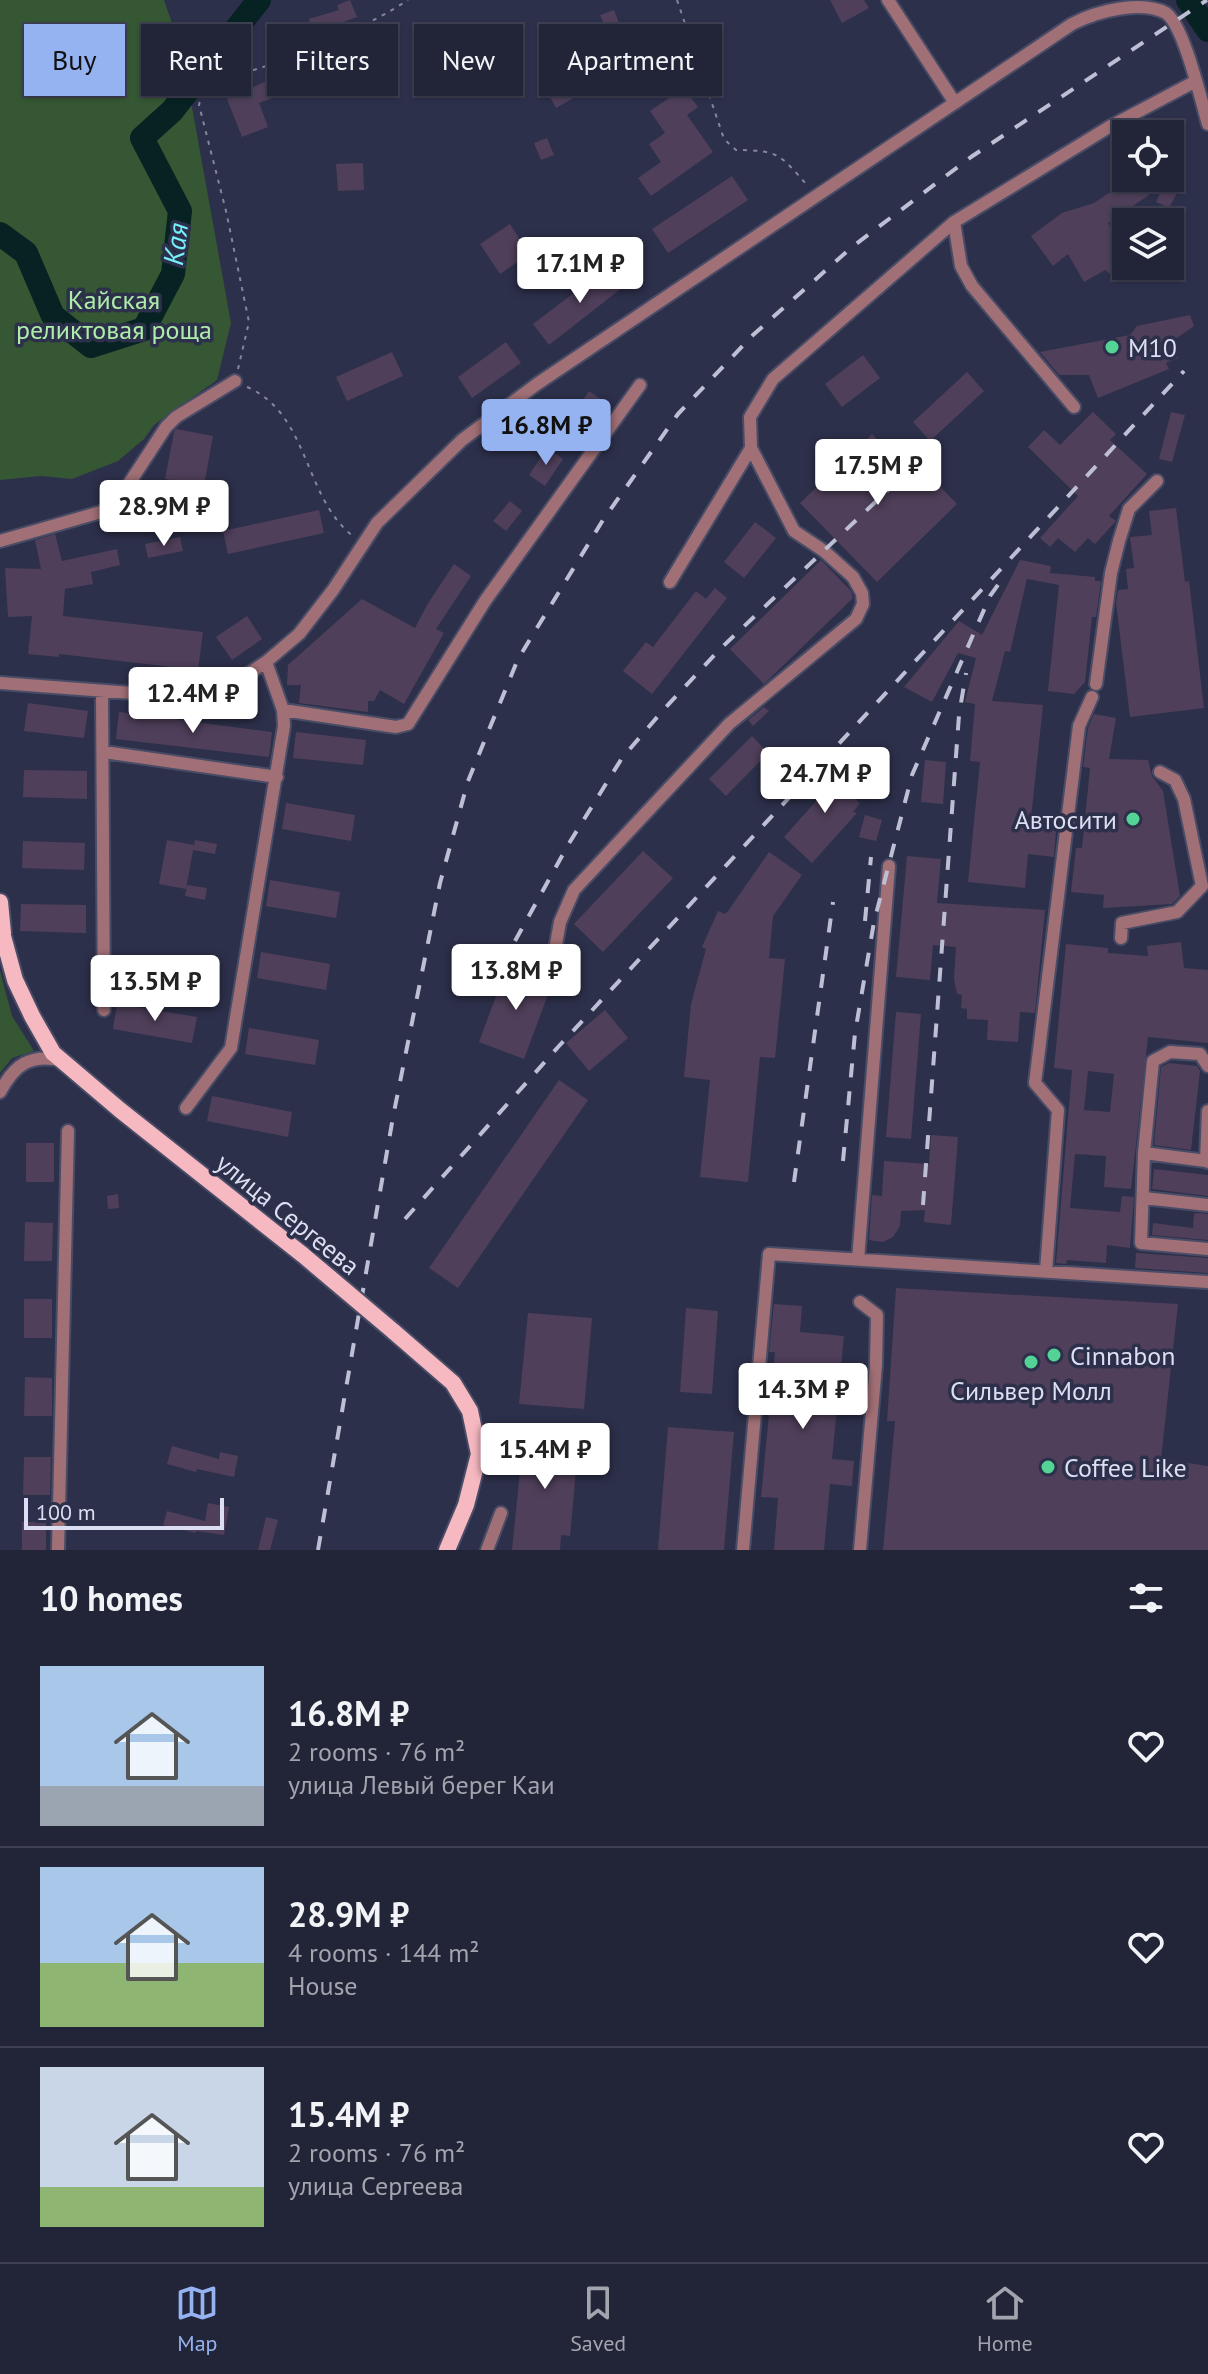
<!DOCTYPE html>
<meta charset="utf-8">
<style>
:root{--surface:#222438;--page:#2e3043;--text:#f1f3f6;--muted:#a2a4ae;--line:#3f4153;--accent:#95b2f1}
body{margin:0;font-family:"PT Sans",sans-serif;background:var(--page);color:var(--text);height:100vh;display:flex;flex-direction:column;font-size:30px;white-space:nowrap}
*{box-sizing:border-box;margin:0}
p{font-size:26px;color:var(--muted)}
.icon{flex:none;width:44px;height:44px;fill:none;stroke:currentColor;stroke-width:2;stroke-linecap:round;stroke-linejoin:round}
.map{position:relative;height:1550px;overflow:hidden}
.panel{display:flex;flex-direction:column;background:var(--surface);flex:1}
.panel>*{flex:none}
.banner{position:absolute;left:24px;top:24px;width:800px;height:72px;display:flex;gap:16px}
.buttons{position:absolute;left:1112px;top:120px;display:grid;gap:16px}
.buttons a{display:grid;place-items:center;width:72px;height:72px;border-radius:0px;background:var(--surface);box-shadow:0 2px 6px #0004,0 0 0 2px var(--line);font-size:40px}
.scale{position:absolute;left:24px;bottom:20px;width:200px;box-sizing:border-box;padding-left:8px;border:4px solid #dcdff1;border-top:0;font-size:22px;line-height:28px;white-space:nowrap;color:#dcdff1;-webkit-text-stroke:6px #2d304b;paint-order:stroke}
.price{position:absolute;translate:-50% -68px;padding:0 18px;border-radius:8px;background:#fff;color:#222;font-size:26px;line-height:52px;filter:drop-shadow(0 2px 4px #0008)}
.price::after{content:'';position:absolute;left:50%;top:48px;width:24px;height:18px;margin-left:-12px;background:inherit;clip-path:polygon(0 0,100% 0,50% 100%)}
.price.selected{background:var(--accent);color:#111}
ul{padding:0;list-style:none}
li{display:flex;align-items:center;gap:24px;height:200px;padding:0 40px}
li+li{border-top:2px solid var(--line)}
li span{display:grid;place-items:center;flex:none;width:224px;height:160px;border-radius:0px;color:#555}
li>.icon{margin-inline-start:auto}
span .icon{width:96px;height:96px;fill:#fffc;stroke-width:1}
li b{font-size:34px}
h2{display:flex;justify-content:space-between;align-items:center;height:96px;padding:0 40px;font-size:34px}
.chip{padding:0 28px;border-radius:0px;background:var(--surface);box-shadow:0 2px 6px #0004,0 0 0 2px var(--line);font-size:28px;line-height:72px}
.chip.selected{background:var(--accent);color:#111}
.tabs{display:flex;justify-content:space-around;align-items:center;height:112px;border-top:2px solid var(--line);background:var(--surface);font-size:22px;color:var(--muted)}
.tabs a{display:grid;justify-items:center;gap:4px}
.tabs .selected{color:var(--accent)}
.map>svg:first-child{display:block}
</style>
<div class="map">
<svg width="1208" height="1550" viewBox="0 0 1208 1550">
<rect width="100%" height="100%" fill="#2d304b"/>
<path fill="#355733" d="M0,0H164L182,52L231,323L217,380L154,425L144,439L118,461L72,479L41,476L0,480Z
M0,971L12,1016L34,1051L12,1058L0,1073Z"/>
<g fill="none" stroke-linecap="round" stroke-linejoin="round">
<path stroke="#072223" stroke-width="24" d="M1188,0L1208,30
M0,234L26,253L53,316L91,346L144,329L173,274L180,211L142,138L172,111L259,0"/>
</g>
<path fill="#4f3f5a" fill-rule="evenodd" d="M350,0L357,17L313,33L309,19L339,10L337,5Z
M830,0H864L869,8L842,23Z
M614,10L620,26L607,32L600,15Z
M295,33L310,78L297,84L280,38Z
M344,43L348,52L334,59L330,49Z
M518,75L524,92L511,97L505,80Z
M271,79L278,96L259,103L268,127L242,137L227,99Z
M565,87L572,99L556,108L549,95Z
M684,88L698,107L687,115L713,152L651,196L638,178L661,162L649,144L665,133L650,111Z
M547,138L554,155L541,160L534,143Z
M363,163L364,190L338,191L336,164Z
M732,176L748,200L668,253L652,229Z
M1131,178H1138L1149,195L1108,223L1126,251V268L1114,277L1105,270L1084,282L1068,254L1053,266L1031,236L1062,213L1094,203Z
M1164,185L1178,191L1169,208L1156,202Z
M510,224L529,254L500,274L480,244Z
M612,264L627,284L549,345L533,324Z
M1190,315L1194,326L1171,342L1178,358L1166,363L1169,369L1098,398L1089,375H1059L1040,352L1130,335L1137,326Z
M506,342L521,363L472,398L458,377Z
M392,352L403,376L347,401L336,377Z
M863,355L880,378L842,407L825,384Z
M967,372L984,391L930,441L913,422Z
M589,391L608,404L586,434L568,421Z
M1093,412L1116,434L1110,440L1147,474L1109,516L1116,521L1095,544L1088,538L1075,552L1058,538L1050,547L1040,538L1078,496L1028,447L1044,430L1060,445Z
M1171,412L1185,415L1172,462L1159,459Z
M176,429L213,436L204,486L165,479L174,432Z
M872,434L911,475L920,466L957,504L877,582L800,503Z
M547,448L563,459L545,486L529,475Z
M510,501L522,511L506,531L493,521Z
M1176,508L1185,582L1189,581L1204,708L1130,717L1116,603L1118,590L1128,589L1126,569L1134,568L1130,537L1152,535L1149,511Z
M319,510L324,533L228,554L223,531Z
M755,522L776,538L744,578L724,562Z
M55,534L62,561L117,549L120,565L91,572L93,584L65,589L63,616L203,632L198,670L59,654V657L28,654L32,616L8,617L5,568L41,569L35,540Z
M180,537L183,551L148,558L145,544Z
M821,560L851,591L853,598L764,684L730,649Z
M1020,560L1051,566L1050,573L1095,577V581H1101L1096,617H1092L1085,682L1074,694L1048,691L1059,585L1027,579L1010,652L1005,651L992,701L1043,705L1030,828L1056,831L1054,857L1028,854L1025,888L968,882L980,762L970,761L975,704L965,702L976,658L958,653L932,702L904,687L959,621L982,635Z
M454,564L471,576L436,629L444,633L404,704L380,690L374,701H368V712L299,703L301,685H287L288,665L362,599L415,628L427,605Z
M715,588L727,598L652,694L623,671L646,642L653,647L696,591L706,599Z
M247,616L262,639L232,660L216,637Z
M28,703L88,711L84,738L24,731Z
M764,707L769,711L753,726L748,720Z
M119,712L272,732L269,757L116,739Z
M1094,714L1116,718L1109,759L1148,760L1152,776L1163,791L1180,896L1172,904L1103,908L1104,895L1071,892L1076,848H1082L1090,768L1083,767L1088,728Z
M296,732L366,740L363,765L293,758Z
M752,736L768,753L726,796L709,779Z
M846,756L857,764L846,780L845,791L860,803L853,812L857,813L812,863L784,837L826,790L823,788Z
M925,760L946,762L943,804L921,802Z
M24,770L87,771V799L23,797Z
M286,803L355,815L351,841L282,829Z
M865,815L882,820L876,841L859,837Z
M167,840L194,845L186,889L159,884Z
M195,840L217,844L215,854L193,850Z
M23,841L85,843L84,870L22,868Z
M643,851L673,878L603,952L574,924Z
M769,852L802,875L773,916L769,958L785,959L775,1058L760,1057L748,1182L700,1177L710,1080L684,1077L691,1004L706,949L702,947L718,911L725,914L728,911Z
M907,856L941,859L937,903L1045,910L1035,1013L1020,1012L1018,1042L987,1040L988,1020L967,1019V1009L961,1008L962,995L957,994L954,979L956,947L933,945L930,980L896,977Z
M270,880L340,892L336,918L266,906Z
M187,885L207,888L205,900L185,896Z
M21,904L86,905V933L20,931Z
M1181,942L1184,968L1208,970V1043L1148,1037L1131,1189L1104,1187L1106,1156L1075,1154L1070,1208L1120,1212L1122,1196L1134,1197L1130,1248L1107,1245L1106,1263L1067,1260L1066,1264L1056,1263L1072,1070L1054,1068L1066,944L1108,948V953L1148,956L1147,946ZM1088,1071L1114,1074L1110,1112L1084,1110Z
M261,952L330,964L326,990L257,978Z
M508,964L553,981L524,1059L479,1042Z
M117,1004L197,1017L192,1043L113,1029Z
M605,1010L628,1038L589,1071L566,1043Z
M896,1012L921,1014L911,1139L886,1137Z
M249,1028L319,1040L315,1065L245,1054Z
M1169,1063L1197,1066L1200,1071L1191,1150L1154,1145L1161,1067Z
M559,1080L588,1100L458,1288L429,1268Z
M212,1096L292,1112L288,1137L207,1121Z
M931,1135L958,1137L951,1225L924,1222L925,1210L901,1211L900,1226L893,1237L883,1242L869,1240L872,1195L882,1196L884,1161L929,1164Z
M26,1143H54V1182H26Z
M1154,1169L1208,1175V1196L1152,1189Z
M118,1194L119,1208L108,1209L107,1196Z
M1197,1213L1208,1214V1240L1152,1235L1153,1223L1193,1228L1194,1214Z
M25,1222L53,1223L52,1261H24Z
M1136,1253L1208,1258V1273L1135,1268Z
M896,1288L1178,1304L1161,1459L1208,1466V1550H883L895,1421H887Z
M24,1299H52V1338H24Z
M774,1304L802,1306L800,1332L844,1336L832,1459L854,1461L852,1486L830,1484L824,1550H774L778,1498L761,1497L775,1352H769Z
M686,1308L718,1311L712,1394L680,1392Z
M528,1313L592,1318L584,1409L519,1404Z
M25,1377L52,1378V1416H24Z
M668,1427L734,1432L724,1550H658Z
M524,1432L579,1437L570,1536L561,1535L560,1550H512Z
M172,1446L219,1459L220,1452L238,1456L234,1477L197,1469L196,1472L167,1464Z
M24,1457H51L50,1495H23Z
M208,1503L229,1507L224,1535L196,1531V1533L163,1525L167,1511L205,1521Z
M266,1517L278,1520L270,1550H258Z
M22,1522H46V1550H22Z"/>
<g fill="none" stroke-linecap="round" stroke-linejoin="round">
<defs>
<path id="minor" d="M888,0L955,103
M954,222L961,266L972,286L1074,407
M0,541L101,512L119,499L166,427L176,417L235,381
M670,582L751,448
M0,683L185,697L231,685L266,662L299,634L333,590L377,523L462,440L537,384L1072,24C1097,11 1140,0 1166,13C1184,26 1201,100 1208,124
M1096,684L1111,573L1119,541L1129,509L1157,481
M102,691L104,1010
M283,710L396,727L408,724L485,601L640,385
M104,752L277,777
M1121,938L1122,923L1177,912L1202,886L1184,799L1175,780L1160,772
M553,961L560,922L574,890L729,724L856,619L863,604L862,593L853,577L824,551L794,531L751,448L750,417L773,379L954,222L1109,127L1196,81
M1208,1066L1200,1054L1170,1052L1153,1061L1144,1153L1141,1243L1208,1249
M0,1092C15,1064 30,1054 61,1060
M186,1108L231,1048L284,726L283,710L266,662
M1208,1111L1206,1161L1208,1162
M1144,1153L1206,1161
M1144,1198L1208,1205
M858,1260L889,866
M1046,1271L1058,1110L1035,1083L1079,726L1092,697
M58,1550L68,1131
M487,1550L501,1513
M743,1550L769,1254L1208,1282
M860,1550L876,1365L877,1315L860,1302"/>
<path id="major" d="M0,902L3,933
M0,925L15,980L32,1016L53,1053L120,1110L303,1255
M393,1331L453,1383L470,1411L479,1454L466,1505L447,1550"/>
</defs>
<use href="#minor" stroke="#494c66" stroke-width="16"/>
<use href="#major" stroke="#494c66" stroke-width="20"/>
<path stroke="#84879e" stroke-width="2" stroke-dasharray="4 6" stroke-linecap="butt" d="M677,0L724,139L736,150C780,150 780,155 808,186
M238,369L249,322L226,211L199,105L202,92C225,75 257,71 283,60C325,43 370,25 408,0
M247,387C310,414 303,498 354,537"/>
<use href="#minor" stroke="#a17076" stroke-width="12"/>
<use href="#major" stroke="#f7b9c1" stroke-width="16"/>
<path stroke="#bdc0d4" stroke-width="4" stroke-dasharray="14 14" stroke-linecap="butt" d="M865,921L871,857
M515,941L568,845L622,758L665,708L720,649L925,455
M843,1161L855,1033L874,922L912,775L990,596L1000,582
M794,1182L833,902
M923,1205L959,715L966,673
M405,1219L559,1046L1184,371
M318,1550L393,1117L440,883L468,781L518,659L603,520L678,414L753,335L852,247L971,157L1207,0"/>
<defs>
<path id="major-bridge" d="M303,1255L393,1331"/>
</defs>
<use href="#major-bridge" stroke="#494c66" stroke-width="20" stroke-linecap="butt"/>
<use href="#major-bridge" stroke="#f7b9c1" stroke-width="16"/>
</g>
<g fill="#54d396" stroke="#2d304b" stroke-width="3">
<circle cx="1112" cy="347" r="8"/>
<circle cx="1133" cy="819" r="8"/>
<circle cx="1054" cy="1355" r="8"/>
<circle cx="1031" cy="1362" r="8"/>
<circle cx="1048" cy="1467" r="8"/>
</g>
<g text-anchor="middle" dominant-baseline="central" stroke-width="7" stroke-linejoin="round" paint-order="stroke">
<g font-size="26" fill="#adeca9" stroke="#2d304b">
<text x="114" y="299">Кайская<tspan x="114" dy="30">реликтовая роща</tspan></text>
</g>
<g font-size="26" fill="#dcdff1" stroke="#2d304b" text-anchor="start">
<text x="1128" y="347">M10</text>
<text x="1117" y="819" text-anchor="end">Автосити</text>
<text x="1070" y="1355">Cinnabon</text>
<text x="1031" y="1390" text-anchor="middle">Сильвер Молл</text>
<text x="1064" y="1467">Coffee Like</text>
</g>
<g font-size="26" fill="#dcdff1" stroke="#2d304b">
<text transform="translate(288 1214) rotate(39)">улица Сергеева</text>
</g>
<g font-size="28" font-style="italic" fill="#76f1f9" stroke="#2d304b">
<text transform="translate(175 244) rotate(-83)">Кая</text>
</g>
</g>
</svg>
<div class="buttons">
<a><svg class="icon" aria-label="locate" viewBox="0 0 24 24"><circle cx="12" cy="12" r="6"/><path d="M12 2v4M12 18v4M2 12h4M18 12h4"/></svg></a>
<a><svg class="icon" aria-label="layers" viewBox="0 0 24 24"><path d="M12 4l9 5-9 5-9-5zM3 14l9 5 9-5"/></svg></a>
</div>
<div class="scale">100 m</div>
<b class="price" style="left:580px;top:305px">17.1M ₽</b>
<b class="price selected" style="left:546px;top:467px">16.8M ₽</b>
<b class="price" style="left:878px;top:507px">17.5M ₽</b>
<b class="price" style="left:164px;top:548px">28.9M ₽</b>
<b class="price" style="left:193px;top:735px">12.4M ₽</b>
<b class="price" style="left:825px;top:815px">24.7M ₽</b>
<b class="price" style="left:516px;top:1012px">13.8M ₽</b>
<b class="price" style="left:155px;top:1023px">13.5M ₽</b>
<b class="price" style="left:803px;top:1431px">14.3M ₽</b>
<b class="price" style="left:545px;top:1491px">15.4M ₽</b>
<div class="banner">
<a class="chip selected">Buy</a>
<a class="chip">Rent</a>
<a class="chip">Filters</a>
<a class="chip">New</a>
<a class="chip">Apartment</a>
</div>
</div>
<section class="panel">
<h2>10 homes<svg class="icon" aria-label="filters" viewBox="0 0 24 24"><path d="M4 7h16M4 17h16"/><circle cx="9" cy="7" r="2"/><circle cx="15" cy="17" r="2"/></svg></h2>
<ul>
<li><span style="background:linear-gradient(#a9c7e8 75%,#9aa5b1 0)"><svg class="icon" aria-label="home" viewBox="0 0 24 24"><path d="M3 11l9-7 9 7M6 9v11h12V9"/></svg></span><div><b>16.8M ₽</b><p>2 rooms · 76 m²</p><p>улица Левый берег Каи</p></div><svg class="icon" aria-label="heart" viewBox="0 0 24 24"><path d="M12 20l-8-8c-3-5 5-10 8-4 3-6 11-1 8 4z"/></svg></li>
<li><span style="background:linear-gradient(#a9c7e8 60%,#8fb573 0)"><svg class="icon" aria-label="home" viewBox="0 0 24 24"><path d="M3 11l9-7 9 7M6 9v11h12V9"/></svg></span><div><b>28.9M ₽</b><p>4 rooms · 144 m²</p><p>House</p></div><svg class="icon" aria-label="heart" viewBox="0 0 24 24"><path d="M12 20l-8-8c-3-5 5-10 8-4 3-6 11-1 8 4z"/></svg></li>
<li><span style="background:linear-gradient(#c9d6e8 75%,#8fb573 0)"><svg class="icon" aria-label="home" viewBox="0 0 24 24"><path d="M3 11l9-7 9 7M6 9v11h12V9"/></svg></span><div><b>15.4M ₽</b><p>2 rooms · 76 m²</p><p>улица Сергеева</p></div><svg class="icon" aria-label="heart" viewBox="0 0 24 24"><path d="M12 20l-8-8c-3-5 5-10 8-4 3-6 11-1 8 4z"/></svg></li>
</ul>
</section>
<nav class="tabs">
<a class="selected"><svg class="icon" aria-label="map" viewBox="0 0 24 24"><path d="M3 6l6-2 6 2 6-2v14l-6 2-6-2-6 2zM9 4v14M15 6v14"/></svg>Map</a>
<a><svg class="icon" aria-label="saved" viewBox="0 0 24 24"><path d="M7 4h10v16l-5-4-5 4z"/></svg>Saved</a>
<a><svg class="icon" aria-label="home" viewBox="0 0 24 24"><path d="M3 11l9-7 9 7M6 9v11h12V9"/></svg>Home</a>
</nav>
